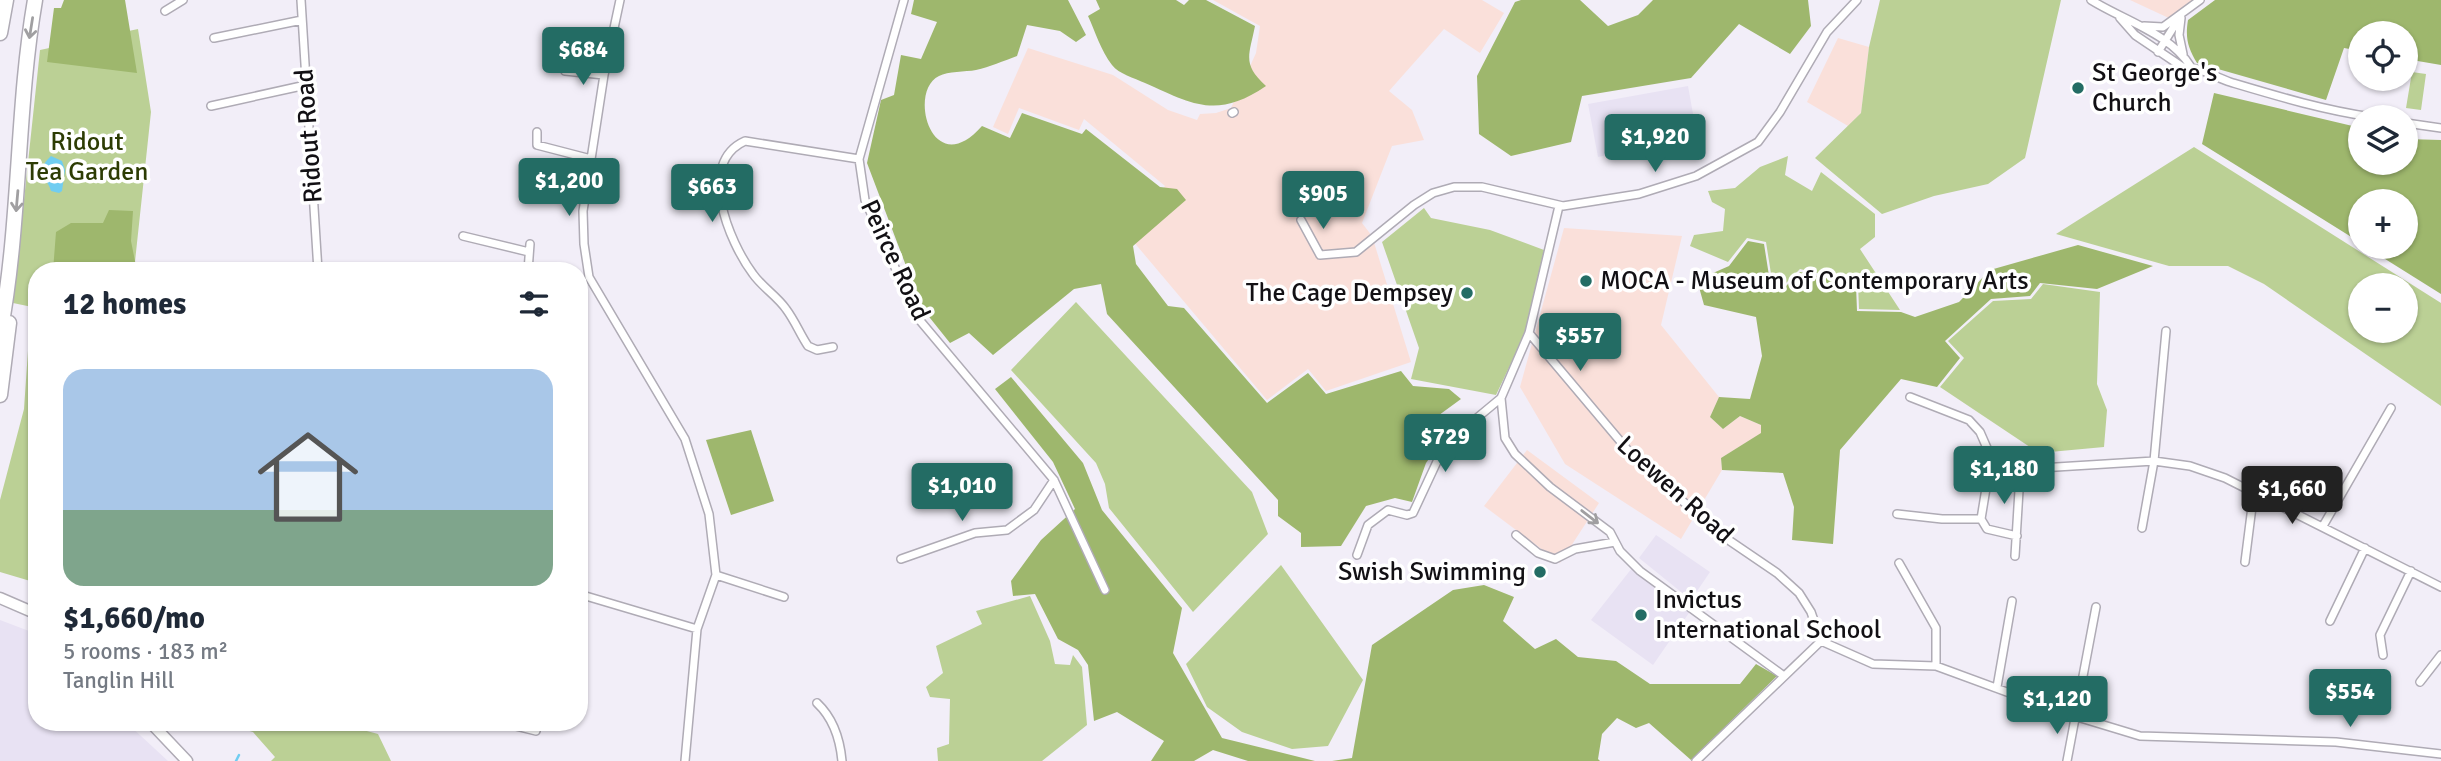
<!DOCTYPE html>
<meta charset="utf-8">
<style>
:root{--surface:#fff;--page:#f2f2f3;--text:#1f2937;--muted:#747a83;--accent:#236c64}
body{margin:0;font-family:Signika,sans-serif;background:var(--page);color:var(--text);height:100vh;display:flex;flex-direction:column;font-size:26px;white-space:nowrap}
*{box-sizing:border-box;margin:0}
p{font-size:23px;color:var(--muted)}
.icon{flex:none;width:38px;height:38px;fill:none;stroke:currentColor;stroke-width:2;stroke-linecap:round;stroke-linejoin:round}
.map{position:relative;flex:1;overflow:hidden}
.drawer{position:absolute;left:28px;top:262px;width:560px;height:469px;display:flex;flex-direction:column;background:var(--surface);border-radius:28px;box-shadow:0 2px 5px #0004}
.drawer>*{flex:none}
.tools{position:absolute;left:2348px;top:21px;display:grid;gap:14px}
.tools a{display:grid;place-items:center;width:70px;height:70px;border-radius:50%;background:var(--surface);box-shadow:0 2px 5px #0004;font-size:35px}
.price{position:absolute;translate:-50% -60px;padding:0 16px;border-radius:7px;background:var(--accent);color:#fff;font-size:23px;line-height:46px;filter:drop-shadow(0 2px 4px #0008)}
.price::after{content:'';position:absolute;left:50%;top:42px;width:21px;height:16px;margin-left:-10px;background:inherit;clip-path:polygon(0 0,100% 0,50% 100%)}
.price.selected{background:#222;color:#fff}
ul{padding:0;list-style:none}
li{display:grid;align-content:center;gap:14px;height:371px;padding:0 35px}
li span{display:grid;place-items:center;height:217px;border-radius:21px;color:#555}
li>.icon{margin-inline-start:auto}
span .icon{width:126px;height:126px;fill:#fffc;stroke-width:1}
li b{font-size:30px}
h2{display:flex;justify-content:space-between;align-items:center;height:84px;padding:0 35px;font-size:30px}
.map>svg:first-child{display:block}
</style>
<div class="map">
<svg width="2441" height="761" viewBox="0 0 2441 761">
<rect width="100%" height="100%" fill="#f2eef8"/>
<path fill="#fae0da" d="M1213,0H1482L1504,13L1480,53L1444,29L1389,91L1412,110L1424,140L1392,146L1362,223L1372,236L1411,362L1326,391L1308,369L1267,400L1127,234L1165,186L1084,119L1079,130L1019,108L1008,134L993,127L1028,48L1113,75L1168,110L1197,120L1200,114L1216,113L1231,108L1256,53L1260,26Z
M2130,0H2198L2173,20Z
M1838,38L1869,47L1861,113L1848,126L1807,102Z
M1564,228L1682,236L1661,325L1719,397L1710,417L1723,429L1740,416L1761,425L1762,433L1721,458L1722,470L1681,539L1565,464L1520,387Z
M1527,450L1599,503L1560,563L1484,506Z"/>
<path fill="#e8e2f3" d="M1688,86L1697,136L1598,157L1588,104Z
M1656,535L1710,572L1691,600L1639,558Z
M1632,568L1691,610L1653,665L1591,620Z
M0,620L29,631L37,639V723H127L168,761H0Z"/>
<path fill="#bbd095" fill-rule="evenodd" d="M1880,0H2061L2025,158L1988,184L1934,196L1882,214L1815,158L1861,113L1869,47Z
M138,29L151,112L134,271H37V308L13,303L40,50Z
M2412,72L2426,74L2421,110L2406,108Z
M2194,147L2441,303V406L2264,284L2228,266H2169L2056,234ZM2361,285H2406V331H2361Z
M1788,156L1785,175L1812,191L1821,172L1875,214V237L1860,249L1900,310L1859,309L1858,283L1800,269L1785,284L1772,280L1766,242L1747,238L1728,262L1690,246L1694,235L1723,231L1725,209L1712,202L1708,191L1735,188L1760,167Z
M1424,208L1431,218L1490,230L1544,250L1524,336L1496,395L1411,379L1419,348L1382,242Z
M2043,284L2100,292L2097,384L2107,410L2104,447L2039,453L1940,387L1964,358L1948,341L1993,301L2031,299Z
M1076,302L1252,492L1268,534L1193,612L1109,508L1105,484L1096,463L1011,370Z
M29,336H37V583L0,572V500L24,409Z
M1281,565L1363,680L1328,746L1292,749L1242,732L1207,707L1186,664Z
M1030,596L1050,641L1055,664L1070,665L1073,655L1082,667L1087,725L1042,761H938L937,748L949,744L950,699L930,697L926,687L943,673L936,646L982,624L976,611Z
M222,723H337L378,734L391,761H271L275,757L253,732Z"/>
<path fill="#9eb76d" d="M64,0H125L137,73L47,62L54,8H61Z
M914,0H1068L1086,35L1076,42L1060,31L1027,25L1017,56C1003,61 990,67 976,70C965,72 948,71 939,76C907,91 932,183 982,126L1010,138L1022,113L1082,134L1086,129L1160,187L1177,189L1186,200L1133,246L1136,264L1168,306L1184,308L1267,403L1308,373L1326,394L1401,371L1413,386L1449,389L1461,399L1435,418L1436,449L1426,463L1412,502L1395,498L1366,506L1341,546L1301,547V533L1278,516V500L1107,314L1101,284L1074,289L993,355L969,333L950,343L922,308L867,163L881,100L894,95L901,55L921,59L937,22L911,14Z
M1096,0H1176L1184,5L1189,0H1206L1255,26C1249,56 1242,64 1266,86C1217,119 1194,105 1145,83C1134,78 1119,74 1112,65C1101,51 1095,31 1088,16L1100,9Z
M1521,0H1580L1608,26L1638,15L1653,0H1808L1811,26L1790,54L1739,24L1691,78L1582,96L1571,142L1511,156L1479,134L1477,76L1515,2Z
M2215,0H2441V65L2406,59V33H2361V51L2344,48L2326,100L2197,63C2188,48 2185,38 2188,20Z
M2214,93L2361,128V163H2406V139L2441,140V294L2366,247H2406V201H2361V243L2202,144Z
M109,210L133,211L131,241L137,271H53L56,232L71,223H103Z
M1748,241L1764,244L1770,282L1785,287L1800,272L1856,285L1857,311L1901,312L1915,317L1959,302L1990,270L2078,245L2153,266L2097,289L2040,283L2030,296L1991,299L1945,341L1960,358L1937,387L1901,379L1840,450L1833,544L1792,540L1794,507L1783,473L1722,470L1721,458L1761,433V425L1740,416L1723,429L1710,417L1719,397L1750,399L1762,356L1756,317L1704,305L1697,280L1729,266Z
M1011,377L1083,463L1102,510L1182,608L1173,653L1222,738L1315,761H1248L1213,750L1194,761H1151L1164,741L1117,712L1094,721L1088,665L1078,650L1058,639L1035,594L1013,596L1011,581L1041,540L1075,509L1053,462L995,389Z
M751,430L774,501L731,515L706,440Z
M1484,585L1514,597L1503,621L1535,649L1556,639L1578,657L1616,661L1650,684H1740L1756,664L1777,676L1691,760L1649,723L1636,728L1617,718L1602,734L1598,759L1600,761H1332L1352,758L1372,645L1453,590Z"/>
<path fill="#70cdf1" d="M51,156L62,161L65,170L62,191L59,193L51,191C48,178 33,173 51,156Z"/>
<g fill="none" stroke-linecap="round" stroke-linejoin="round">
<path stroke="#70cdf1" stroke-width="2.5" d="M236,761L239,755"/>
<defs>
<path id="street" d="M301,0L318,271
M620,0L604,75L583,211L584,244L589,277L685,439L709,514L716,575L697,629L685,761
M904,0L859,159L865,200L917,317L1054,480L1105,590
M2091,0C2123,20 2171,34 2191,67
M165,11L183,0
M2120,18L2135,35L2184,68C2198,66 2217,78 2230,82C2277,96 2323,110 2372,117
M2181,18L2179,35L2183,54
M2144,26L2163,27L2200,0
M214,38L302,20
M2158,52L2178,20
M565,71L604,75
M211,106L306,85
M1232,113L1234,112
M2406,123L2441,128
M537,132V145L591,159
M1301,220L1320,255L1356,252L1414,205L1433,193L1454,187H1482L1563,206L1639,194L1696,176L1758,142L1780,112L1827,32L1857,0
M463,236L529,252
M528,271L530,244
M1529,333L1642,467L1730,541L1777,573L1799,593L1811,612L1821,641
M833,347L817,350L808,346C800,334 795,321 786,309C777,296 762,287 753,274C729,242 696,163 745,141L859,159
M1910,397L1969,420L1980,432L1994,464L2020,474
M1501,398L1505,438L1515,454L1550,487L1610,532L1620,551L1640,571L1784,676
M1994,464L1989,470L1981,519L1987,529L2017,536
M1897,514L1942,519H1981
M2323,526L2391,408
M2142,528L2154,461L2166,331
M1516,535L1538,553L1555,559L1575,549L1615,542
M1357,555L1368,525L1388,510L1407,515L1413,513L1441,453L1466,427L1501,398L1529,333L1559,206
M2015,556L2020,474L2025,469L2154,461L2190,466L2225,478L2441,587
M901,559L975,533L1007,530L1034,510L1054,480
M2245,562L2254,491
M1899,563L1936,628V666
M716,575L784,597
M579,594L697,629
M2330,621L2365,548
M1821,641L1873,664L1936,666L2064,713L2140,736L2336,742L2441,754
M2383,655L2380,635L2411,571
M2420,682L2441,655
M1997,687L2012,601
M817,703C833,718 840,739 842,761
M504,723L536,731
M1696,761L1821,641
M2067,761L2096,607"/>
<path id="secondary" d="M0,598L37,614
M151,723L187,761"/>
<path id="highway" d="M0,33L6,0
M0,333C21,223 16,110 35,0
M0,395L9,323"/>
</defs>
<use href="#street" stroke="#afabb5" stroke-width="10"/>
<use href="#secondary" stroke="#afabb5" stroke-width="13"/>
<use href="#highway" stroke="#afabb5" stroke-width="17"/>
<use href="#street" stroke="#fff" stroke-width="7"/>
<use href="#secondary" stroke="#fff" stroke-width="10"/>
<use href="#highway" stroke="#fff" stroke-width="14"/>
</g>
<defs><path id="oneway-shaft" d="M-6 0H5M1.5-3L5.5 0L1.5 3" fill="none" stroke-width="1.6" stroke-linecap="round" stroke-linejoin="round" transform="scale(1.75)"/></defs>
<g stroke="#a09fa1">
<use href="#oneway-shaft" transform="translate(31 28) rotate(99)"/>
<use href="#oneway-shaft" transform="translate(17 201) rotate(95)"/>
<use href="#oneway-shaft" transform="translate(1590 517) rotate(38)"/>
</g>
<g fill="#236c64" stroke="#fff" stroke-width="2.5">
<circle cx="2078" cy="88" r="7"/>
<circle cx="1586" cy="281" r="7"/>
<circle cx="1467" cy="293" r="7"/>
<circle cx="1540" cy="572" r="7"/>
<circle cx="1641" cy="615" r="7"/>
</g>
<g text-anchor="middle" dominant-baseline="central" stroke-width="7" stroke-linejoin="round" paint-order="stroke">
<g font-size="26" fill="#121014" stroke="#fff" text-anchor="start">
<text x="2092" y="73">St George's<tspan x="2092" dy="30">Church</tspan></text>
<text x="1600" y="281">MOCA - Museum of Contemporary Arts</text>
<text x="1453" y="293" text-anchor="end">The Cage Dempsey</text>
<text x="1526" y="572" text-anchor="end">Swish Swimming</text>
<text x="1655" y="600">Invictus<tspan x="1655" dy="30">International School</tspan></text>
</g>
<g font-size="26" fill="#121014" stroke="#fff">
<text transform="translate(309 136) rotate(-94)">Ridout Road</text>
<text transform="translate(895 260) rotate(65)">Peirce Road</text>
<text transform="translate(1675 490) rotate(42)">Loewen Road</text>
</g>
<g font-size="26" fill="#2d3c04" stroke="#fff">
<text x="87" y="142">Ridout<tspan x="87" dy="30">Tea Garden</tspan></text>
</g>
</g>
</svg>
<div class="tools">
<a><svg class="icon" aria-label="locate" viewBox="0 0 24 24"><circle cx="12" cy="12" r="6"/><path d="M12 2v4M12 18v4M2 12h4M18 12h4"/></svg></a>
<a><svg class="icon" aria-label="layers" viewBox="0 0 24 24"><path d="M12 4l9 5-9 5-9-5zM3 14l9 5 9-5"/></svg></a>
<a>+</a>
<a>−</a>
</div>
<b class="price" style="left:583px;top:87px">$684</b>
<b class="price" style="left:1655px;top:174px">$1,920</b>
<b class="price" style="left:569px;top:218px">$1,200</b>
<b class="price" style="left:712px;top:224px">$663</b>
<b class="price" style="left:1323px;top:231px">$905</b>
<b class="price" style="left:1580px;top:373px">$557</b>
<b class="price" style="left:1445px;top:474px">$729</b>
<b class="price" style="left:2004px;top:506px">$1,180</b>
<b class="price" style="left:962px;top:523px">$1,010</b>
<b class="price selected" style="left:2292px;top:526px">$1,660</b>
<b class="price" style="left:2350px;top:729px">$554</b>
<b class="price" style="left:2057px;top:736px">$1,120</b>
<section class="drawer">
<h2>12 homes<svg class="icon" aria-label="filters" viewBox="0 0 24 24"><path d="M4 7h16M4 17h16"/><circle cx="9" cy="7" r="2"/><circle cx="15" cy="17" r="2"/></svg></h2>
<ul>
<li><span style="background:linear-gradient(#a9c7e8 65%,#7fa58c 0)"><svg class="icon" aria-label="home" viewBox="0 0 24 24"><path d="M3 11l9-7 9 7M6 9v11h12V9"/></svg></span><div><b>$1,660/mo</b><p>5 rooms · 183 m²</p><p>Tanglin Hill</p></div></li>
</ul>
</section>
</div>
